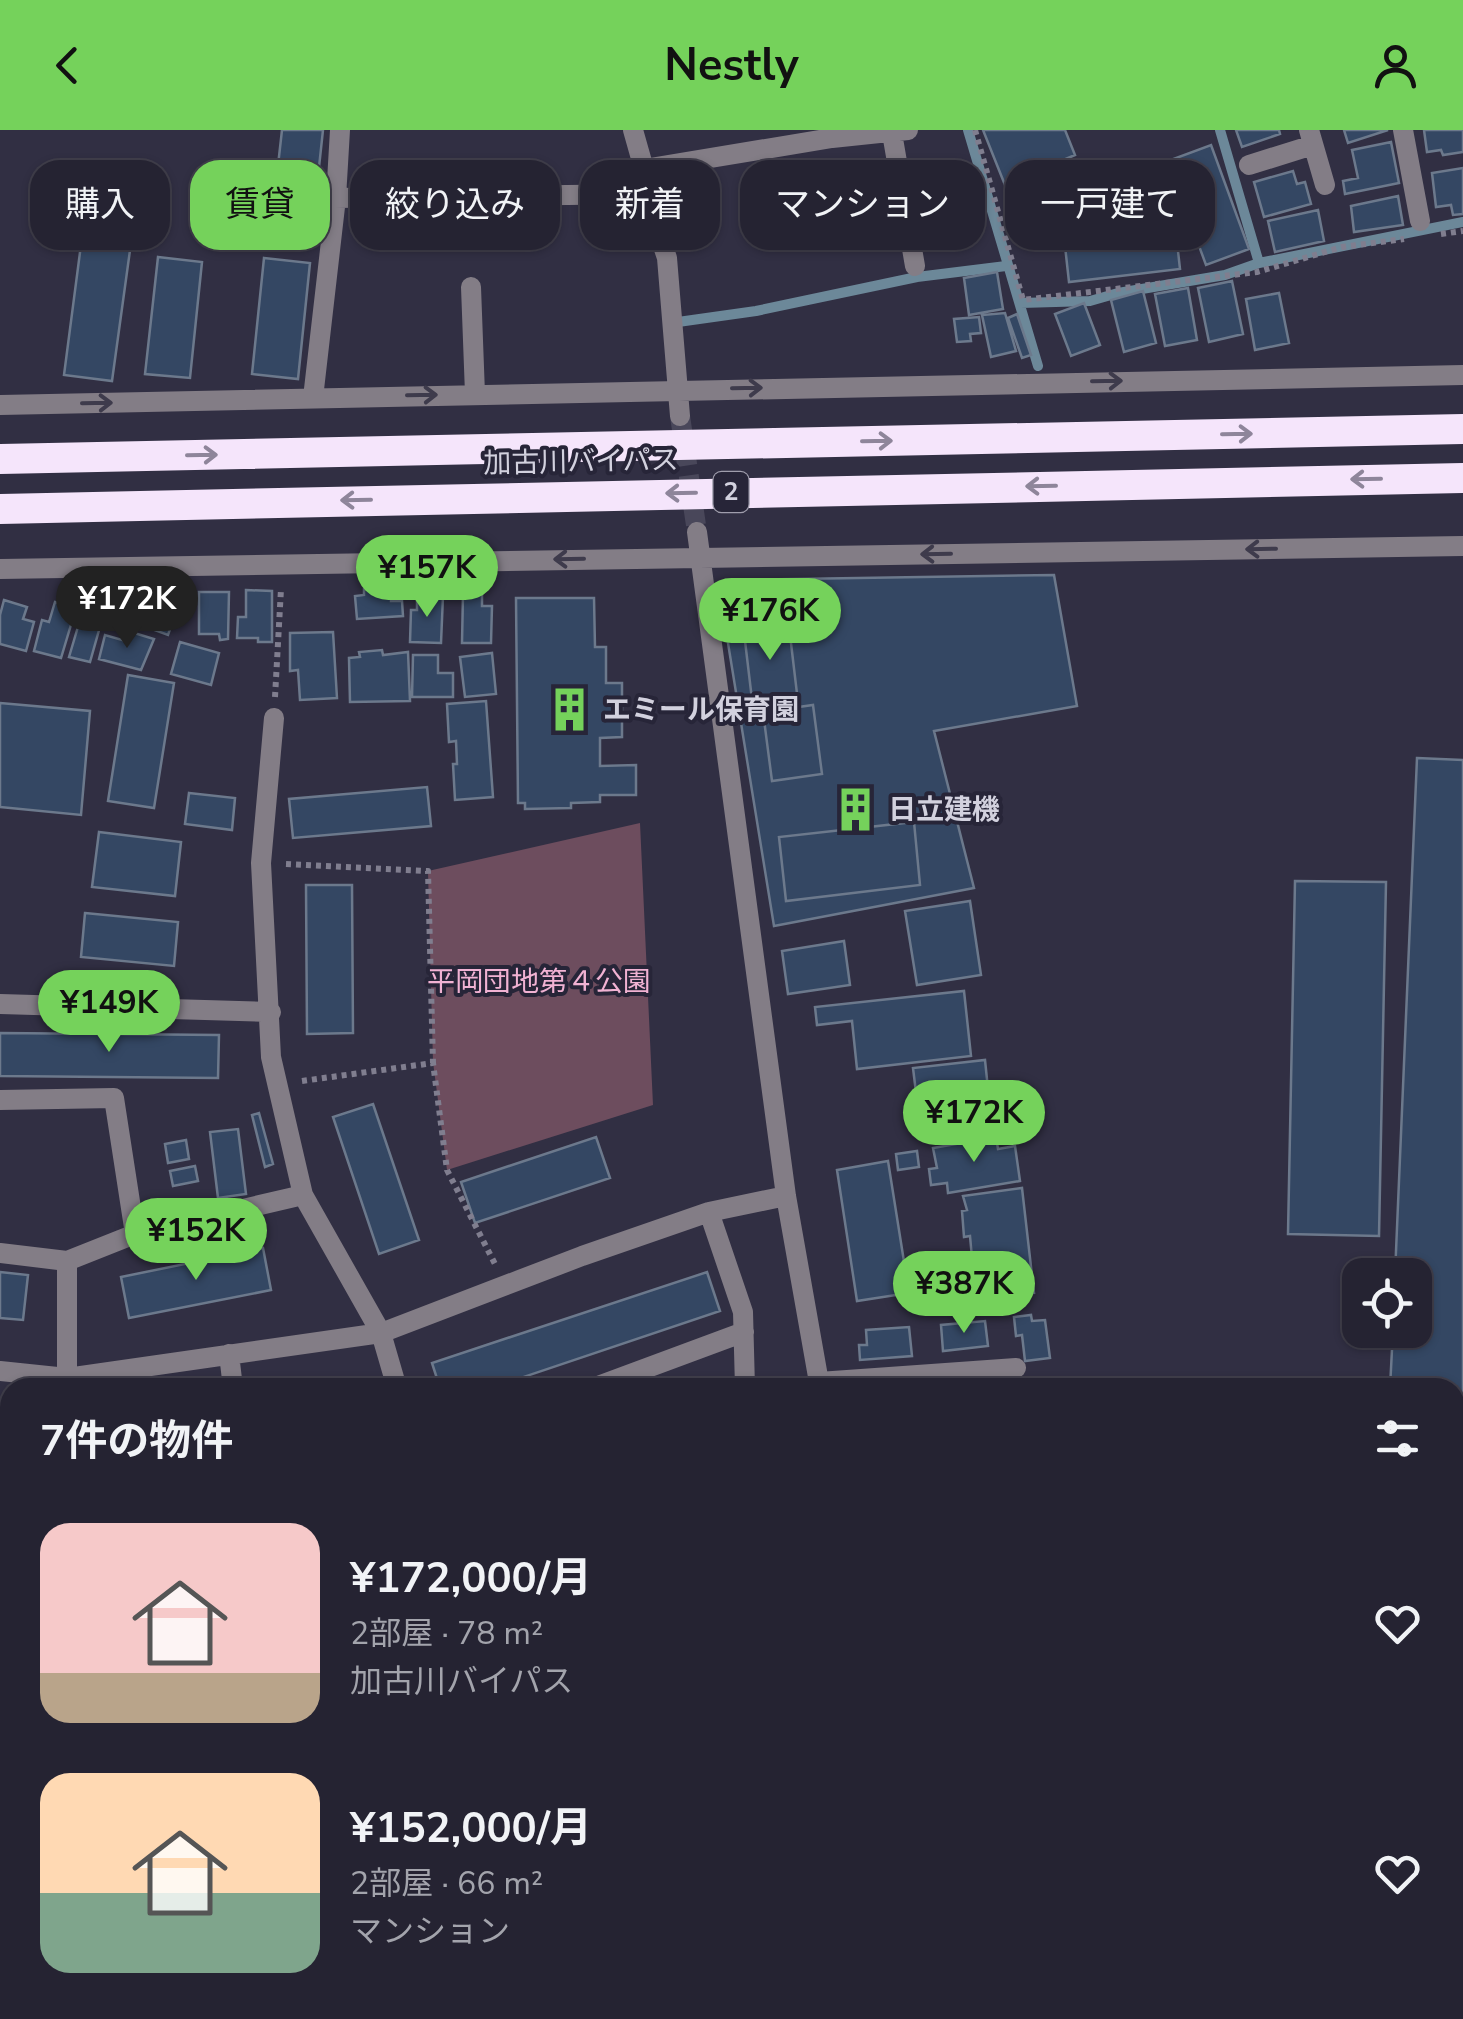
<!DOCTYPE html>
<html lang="ja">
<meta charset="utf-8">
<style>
:root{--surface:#252332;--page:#312f3e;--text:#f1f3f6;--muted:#a3a4ac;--line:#42404d;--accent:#75d25b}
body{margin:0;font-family:"Nunito Sans","Noto Sans JP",sans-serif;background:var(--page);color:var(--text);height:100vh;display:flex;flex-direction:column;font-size:38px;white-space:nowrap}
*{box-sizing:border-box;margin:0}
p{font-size:32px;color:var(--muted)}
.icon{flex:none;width:55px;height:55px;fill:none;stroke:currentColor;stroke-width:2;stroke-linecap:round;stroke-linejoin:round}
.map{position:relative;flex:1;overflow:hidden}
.details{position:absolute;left:0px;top:1248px;width:1465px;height:642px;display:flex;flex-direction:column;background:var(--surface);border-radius:30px 30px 0 0;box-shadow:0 2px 8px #0004,0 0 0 2px var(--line)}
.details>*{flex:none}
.banner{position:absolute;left:30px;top:30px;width:1405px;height:90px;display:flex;gap:20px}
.tools{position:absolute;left:1342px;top:1128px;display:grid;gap:20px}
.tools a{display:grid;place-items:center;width:90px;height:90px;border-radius:20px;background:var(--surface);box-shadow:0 2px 8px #0004,0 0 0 2px var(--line);font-size:50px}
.price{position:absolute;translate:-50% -85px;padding:0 22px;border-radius:35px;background:var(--accent);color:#111;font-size:32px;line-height:65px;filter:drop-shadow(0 2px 5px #0008)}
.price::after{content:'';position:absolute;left:50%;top:60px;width:30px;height:22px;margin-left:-15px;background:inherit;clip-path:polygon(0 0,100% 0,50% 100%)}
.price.current{background:#222;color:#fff}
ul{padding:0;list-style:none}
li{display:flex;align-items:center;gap:30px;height:250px;padding:0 40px}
li span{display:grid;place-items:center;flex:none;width:280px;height:200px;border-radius:30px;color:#555}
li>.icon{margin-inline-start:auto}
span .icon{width:120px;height:120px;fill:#fffc;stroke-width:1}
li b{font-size:42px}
h2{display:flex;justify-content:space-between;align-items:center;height:120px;padding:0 40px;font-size:42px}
.chip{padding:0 35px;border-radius:30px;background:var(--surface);box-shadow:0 2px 8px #0004,0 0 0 2px var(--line);font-size:35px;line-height:90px}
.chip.current{background:var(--accent);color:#111}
header{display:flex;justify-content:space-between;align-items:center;height:130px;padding:0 40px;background:var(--accent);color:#111;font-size:45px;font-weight:700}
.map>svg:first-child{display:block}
</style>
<header><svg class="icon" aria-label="back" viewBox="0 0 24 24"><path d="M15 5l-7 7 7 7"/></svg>Nestly<svg class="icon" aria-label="person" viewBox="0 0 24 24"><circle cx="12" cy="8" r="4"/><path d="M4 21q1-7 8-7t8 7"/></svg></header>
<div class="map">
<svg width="1463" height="1889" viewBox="0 0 1463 1889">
<rect width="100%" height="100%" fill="#312f43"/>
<path fill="#6d4d5e" d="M640,693L653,975L447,1040L433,932L428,741Z
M0,1381H10V1495H0Z"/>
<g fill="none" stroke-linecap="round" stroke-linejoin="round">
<path stroke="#6c8899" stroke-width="10" d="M968,0L1038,236
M1220,0L1259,133
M1021,173L1090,171L1118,163L1225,145L1259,133L1463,92
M678,192L756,181L917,147L1006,136"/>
</g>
<path fill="#344763" stroke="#6c798c" stroke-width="2.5" d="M282,0H323L314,84L273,80Z
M983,0H1065L1075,25L1005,55Z
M1236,0H1279L1280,4L1242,17Z
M1344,0H1388L1348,13Z
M1424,0H1463V22L1443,25L1441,20L1427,22Z
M1391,12L1399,53L1345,64L1343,51L1358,48L1352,20Z
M1211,15L1249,119L1206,135L1168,31Z
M1463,38V84L1453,85L1451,75L1436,77L1432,43Z
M1293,41L1297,54L1305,52L1311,74L1264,87L1254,52Z
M1398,66L1403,95L1354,102L1351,76Z
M1318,80L1324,111L1275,122L1268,91Z
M1175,94L1180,139L1069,152L1064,107Z
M82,107L131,113L112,251L64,245Z
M158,127L202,132L190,248L145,244Z
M264,128L310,133L298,249L252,244Z
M997,142L1003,179L969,185L964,148Z
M1232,151L1243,204L1209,212L1198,158Z
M1188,158L1197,210L1165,216L1155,164Z
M1143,161L1156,213L1124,222L1111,170Z
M1279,163L1289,213L1255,220L1246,169Z
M1084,173L1100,215L1071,226L1055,184Z
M1005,183L1016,221L991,227L982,185Z
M1017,184L1031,225L1022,228L1008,188Z
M979,187L981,203L970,204L971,211L957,212L954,189Z
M1054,445L1077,576L934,601L974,758L774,796L721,470L726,450Z
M391,457V471H402L403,486L357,489L355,466L364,465V459Z
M246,460L272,461V512H258V508H237L238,487H246Z
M199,462H229L228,509L220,510L219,504H199Z
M463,464H482V476H492L491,513H462Z
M417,465L443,466L441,513L410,512L411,480H417Z
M158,467L179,474L168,505L127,490L130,480L140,484L145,472L155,476Z
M516,468H594L595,517H606V553H622V607L600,608V636L636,635V665H600V672L571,673V678L525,679V673H518Z
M4,470L27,477L23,489L34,492L26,521L0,514V485Z
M55,472L76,478L61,528L34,521L42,490L49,492Z
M83,480L103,486L90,532L69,527Z
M788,488L798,572L753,578L743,494Z
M131,502L154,509L141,540L99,529L105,505L129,512Z
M333,502L337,568L300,570L298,540L290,541V503Z
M180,512L219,523L211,555L171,544Z
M382,520L383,525L408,522L410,571L350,572L349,528L360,527L359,522Z
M492,523L496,564L465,567L460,527Z
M413,525H438V543H453V567H412Z
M128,545L174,553L154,678L108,671Z
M486,571L493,667L455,670L453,634H457L456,611L449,612L447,574Z
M0,573L90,581L81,685L0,677Z
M813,575L822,644L772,651L763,582Z
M1417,628L1463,630V1403H1455V1258H1390L1393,1200H1415V1145H1395Z
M427,657L431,696L293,708L289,669Z
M189,663L235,668L232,700L185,694Z
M914,692L920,755L786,771L779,707Z
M99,702L181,712L175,766L92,757Z
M1295,751L1386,752L1379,1106L1288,1104Z
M306,755H352L353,903L307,904Z
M970,771L981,845L917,855L905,781Z
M85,783L178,792L174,836L81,827Z
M844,811L850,855L788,864L782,821Z
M964,861L971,926L857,939L852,891L817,895L815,877Z
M0,903L219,905L218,948L0,946Z
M985,930L991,988L980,989V992L920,995L913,938Z
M373,974L419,1110L379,1124L333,987Z
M259,983L273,1034L265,1037L252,985Z
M238,999L246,1064L218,1068L210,1002Z
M596,1007L610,1048L475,1093L461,1052Z
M996,1007L998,1019L1015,1016L1020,1051L948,1063L947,1053L931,1055L929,1039L937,1038L933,1018Z
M186,1010L189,1029L168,1033L165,1014Z
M917,1021L919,1037L898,1040L896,1024Z
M888,1031L909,1163L857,1171L837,1040Z
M195,1036L198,1051L173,1056L170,1041Z
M1022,1058L1034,1163L976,1169V1156L968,1157L967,1129L972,1128L970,1106L964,1107L962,1081L967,1080L963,1066Z
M263,1118L271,1160L129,1188L121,1147Z
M0,1142L28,1145L23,1190L0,1188Z
M707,1142L720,1181L491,1258H440L432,1233Z
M1031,1185L1032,1191L1045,1190L1050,1228L1025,1231L1022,1205L1016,1206L1014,1187Z
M985,1191L988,1216L943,1221L941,1195Z
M909,1197L912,1226L860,1230L859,1215H867L866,1200Z
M10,1305V1348L0,1349V1306Z
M1455,1463H1463V1503H1455Z
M10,1691V1736L0,1737V1692Z
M24,1880H65V1889H24Z"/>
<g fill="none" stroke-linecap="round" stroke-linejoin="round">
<path stroke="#49475a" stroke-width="20" stroke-dasharray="20 10" stroke-linecap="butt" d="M680,286L697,402"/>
<path stroke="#807e8f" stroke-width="6" stroke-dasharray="5 5" stroke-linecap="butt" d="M975,0L1023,170L1257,142L1342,117L1404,109
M1441,104L1463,101
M275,567L281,459
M286,734L428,741L433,933
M302,951L433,933L447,1040L496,1136"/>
<path stroke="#837d86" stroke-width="20" d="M1455,1538L1463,1539"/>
<path stroke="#837d86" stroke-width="20" d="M633,0L644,39L646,64L667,128L680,286
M1309,0L1325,55
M1403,0L1420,91
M892,3L915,136
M1249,35L1313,15
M644,39L832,8L908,0
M336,68L646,64
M471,157L475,264
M313,268L336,68L340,0
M0,275L1463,245
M697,402L786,1066L820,1258
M0,439L1463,416
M274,588L261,733L271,927L303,1065L381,1203L397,1258
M0,874L271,882
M0,970L114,968L135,1104L303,1065
M709,1082L743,1182L745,1258
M0,1123L67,1131L135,1104
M67,1131V1248
M229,1224L233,1258
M0,1241L67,1248L381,1203L582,1126L709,1082L786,1066
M819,1252L1016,1238
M593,1258L744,1202
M0,1507L10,1506
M0,1635L10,1634
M0,1764L10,1763
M0,1838L10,1836
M316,1880V1889
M1243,1880L1248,1889"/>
<path stroke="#b1a7b5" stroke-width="20" d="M1069,1889L1070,1880"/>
<path stroke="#f5e5fb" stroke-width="30" d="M0,329L1463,299
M0,379L1463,348"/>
</g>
<defs><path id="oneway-shaft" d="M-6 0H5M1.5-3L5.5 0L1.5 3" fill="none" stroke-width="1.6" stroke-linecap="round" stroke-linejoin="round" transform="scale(2.5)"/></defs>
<g stroke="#3e3b4c">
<use href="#oneway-shaft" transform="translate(1107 251) rotate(-1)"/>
<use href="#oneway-shaft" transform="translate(747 258) rotate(-1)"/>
<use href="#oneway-shaft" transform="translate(422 265) rotate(-1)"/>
<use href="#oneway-shaft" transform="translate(97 273) rotate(-1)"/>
<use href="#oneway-shaft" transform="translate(1261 419) rotate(179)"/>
<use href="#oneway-shaft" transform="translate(936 424) rotate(179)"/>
<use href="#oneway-shaft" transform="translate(569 429) rotate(179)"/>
</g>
<g stroke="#8e859a">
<use href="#oneway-shaft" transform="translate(1237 304) rotate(-1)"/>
<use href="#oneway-shaft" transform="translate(877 311) rotate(-1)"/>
<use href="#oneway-shaft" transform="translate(202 325) rotate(-1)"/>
<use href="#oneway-shaft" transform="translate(1366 349) rotate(179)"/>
<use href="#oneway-shaft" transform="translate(1041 356) rotate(179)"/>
<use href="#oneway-shaft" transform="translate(681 363) rotate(179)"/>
<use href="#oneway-shaft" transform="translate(356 370) rotate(179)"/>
</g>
<defs>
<symbol id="building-bare" viewBox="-9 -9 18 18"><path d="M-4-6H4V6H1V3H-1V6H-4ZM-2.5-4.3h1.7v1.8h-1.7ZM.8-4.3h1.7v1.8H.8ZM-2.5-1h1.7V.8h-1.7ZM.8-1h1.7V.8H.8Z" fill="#75d25b" stroke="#272538" stroke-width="2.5" paint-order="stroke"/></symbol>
</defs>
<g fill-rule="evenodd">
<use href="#building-bare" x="538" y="548" width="63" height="63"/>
<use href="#building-bare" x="824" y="648" width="63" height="63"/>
</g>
<g text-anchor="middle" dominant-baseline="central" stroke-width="8" stroke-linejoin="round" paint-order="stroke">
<rect fill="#272538" stroke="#9f9dac" stroke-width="2.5" x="713.5" y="342" width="35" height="40" rx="8"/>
<g font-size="25" font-weight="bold" fill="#d2d1de">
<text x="731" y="362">2</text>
</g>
<g font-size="28" fill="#d2d1de" stroke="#272538">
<text transform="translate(581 332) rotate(-1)">加古川バイパス</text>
</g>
<g font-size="28" font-weight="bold" fill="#d2d1de" stroke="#272538" text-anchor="start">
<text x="603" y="580">エミール保育園</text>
<text x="888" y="680">日立建機</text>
</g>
<g font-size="28" fill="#f1b2d3" stroke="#272538">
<text x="539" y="852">平岡団地第４公園</text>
</g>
</g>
</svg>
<div class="tools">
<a><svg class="icon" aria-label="locate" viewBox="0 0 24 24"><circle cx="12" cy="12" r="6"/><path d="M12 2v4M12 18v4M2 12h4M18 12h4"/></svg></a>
</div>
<b class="price" style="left:427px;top:490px">¥157K</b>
<b class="price current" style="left:127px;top:521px">¥172K</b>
<b class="price" style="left:770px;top:533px">¥176K</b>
<b class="price" style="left:109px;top:925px">¥149K</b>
<b class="price" style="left:974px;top:1035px">¥172K</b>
<b class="price" style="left:196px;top:1153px">¥152K</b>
<b class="price" style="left:964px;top:1206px">¥387K</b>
<div class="banner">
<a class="chip">購入</a>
<a class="chip current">賃貸</a>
<a class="chip">絞り込み</a>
<a class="chip">新着</a>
<a class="chip">マンション</a>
<a class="chip">一戸建て</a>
</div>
<section class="details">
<h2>7件の物件<svg class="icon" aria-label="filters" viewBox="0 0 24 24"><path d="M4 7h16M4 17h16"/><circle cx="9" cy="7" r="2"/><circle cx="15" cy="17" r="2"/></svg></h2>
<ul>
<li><span style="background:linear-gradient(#f6c9c9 75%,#b9a48a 0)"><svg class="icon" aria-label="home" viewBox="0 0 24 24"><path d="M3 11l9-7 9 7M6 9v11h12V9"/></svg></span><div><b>¥172,000/月</b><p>2部屋 · 78 m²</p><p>加古川バイパス</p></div><svg class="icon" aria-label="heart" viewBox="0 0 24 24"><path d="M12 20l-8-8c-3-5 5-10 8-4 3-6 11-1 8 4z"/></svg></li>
<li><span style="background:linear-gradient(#ffd9b3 60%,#7fa58c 0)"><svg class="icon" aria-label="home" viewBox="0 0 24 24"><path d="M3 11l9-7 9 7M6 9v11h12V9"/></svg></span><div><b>¥152,000/月</b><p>2部屋 · 66 m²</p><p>マンション</p></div><svg class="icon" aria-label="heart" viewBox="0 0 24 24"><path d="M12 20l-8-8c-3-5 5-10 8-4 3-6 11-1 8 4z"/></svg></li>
</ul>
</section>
</div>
